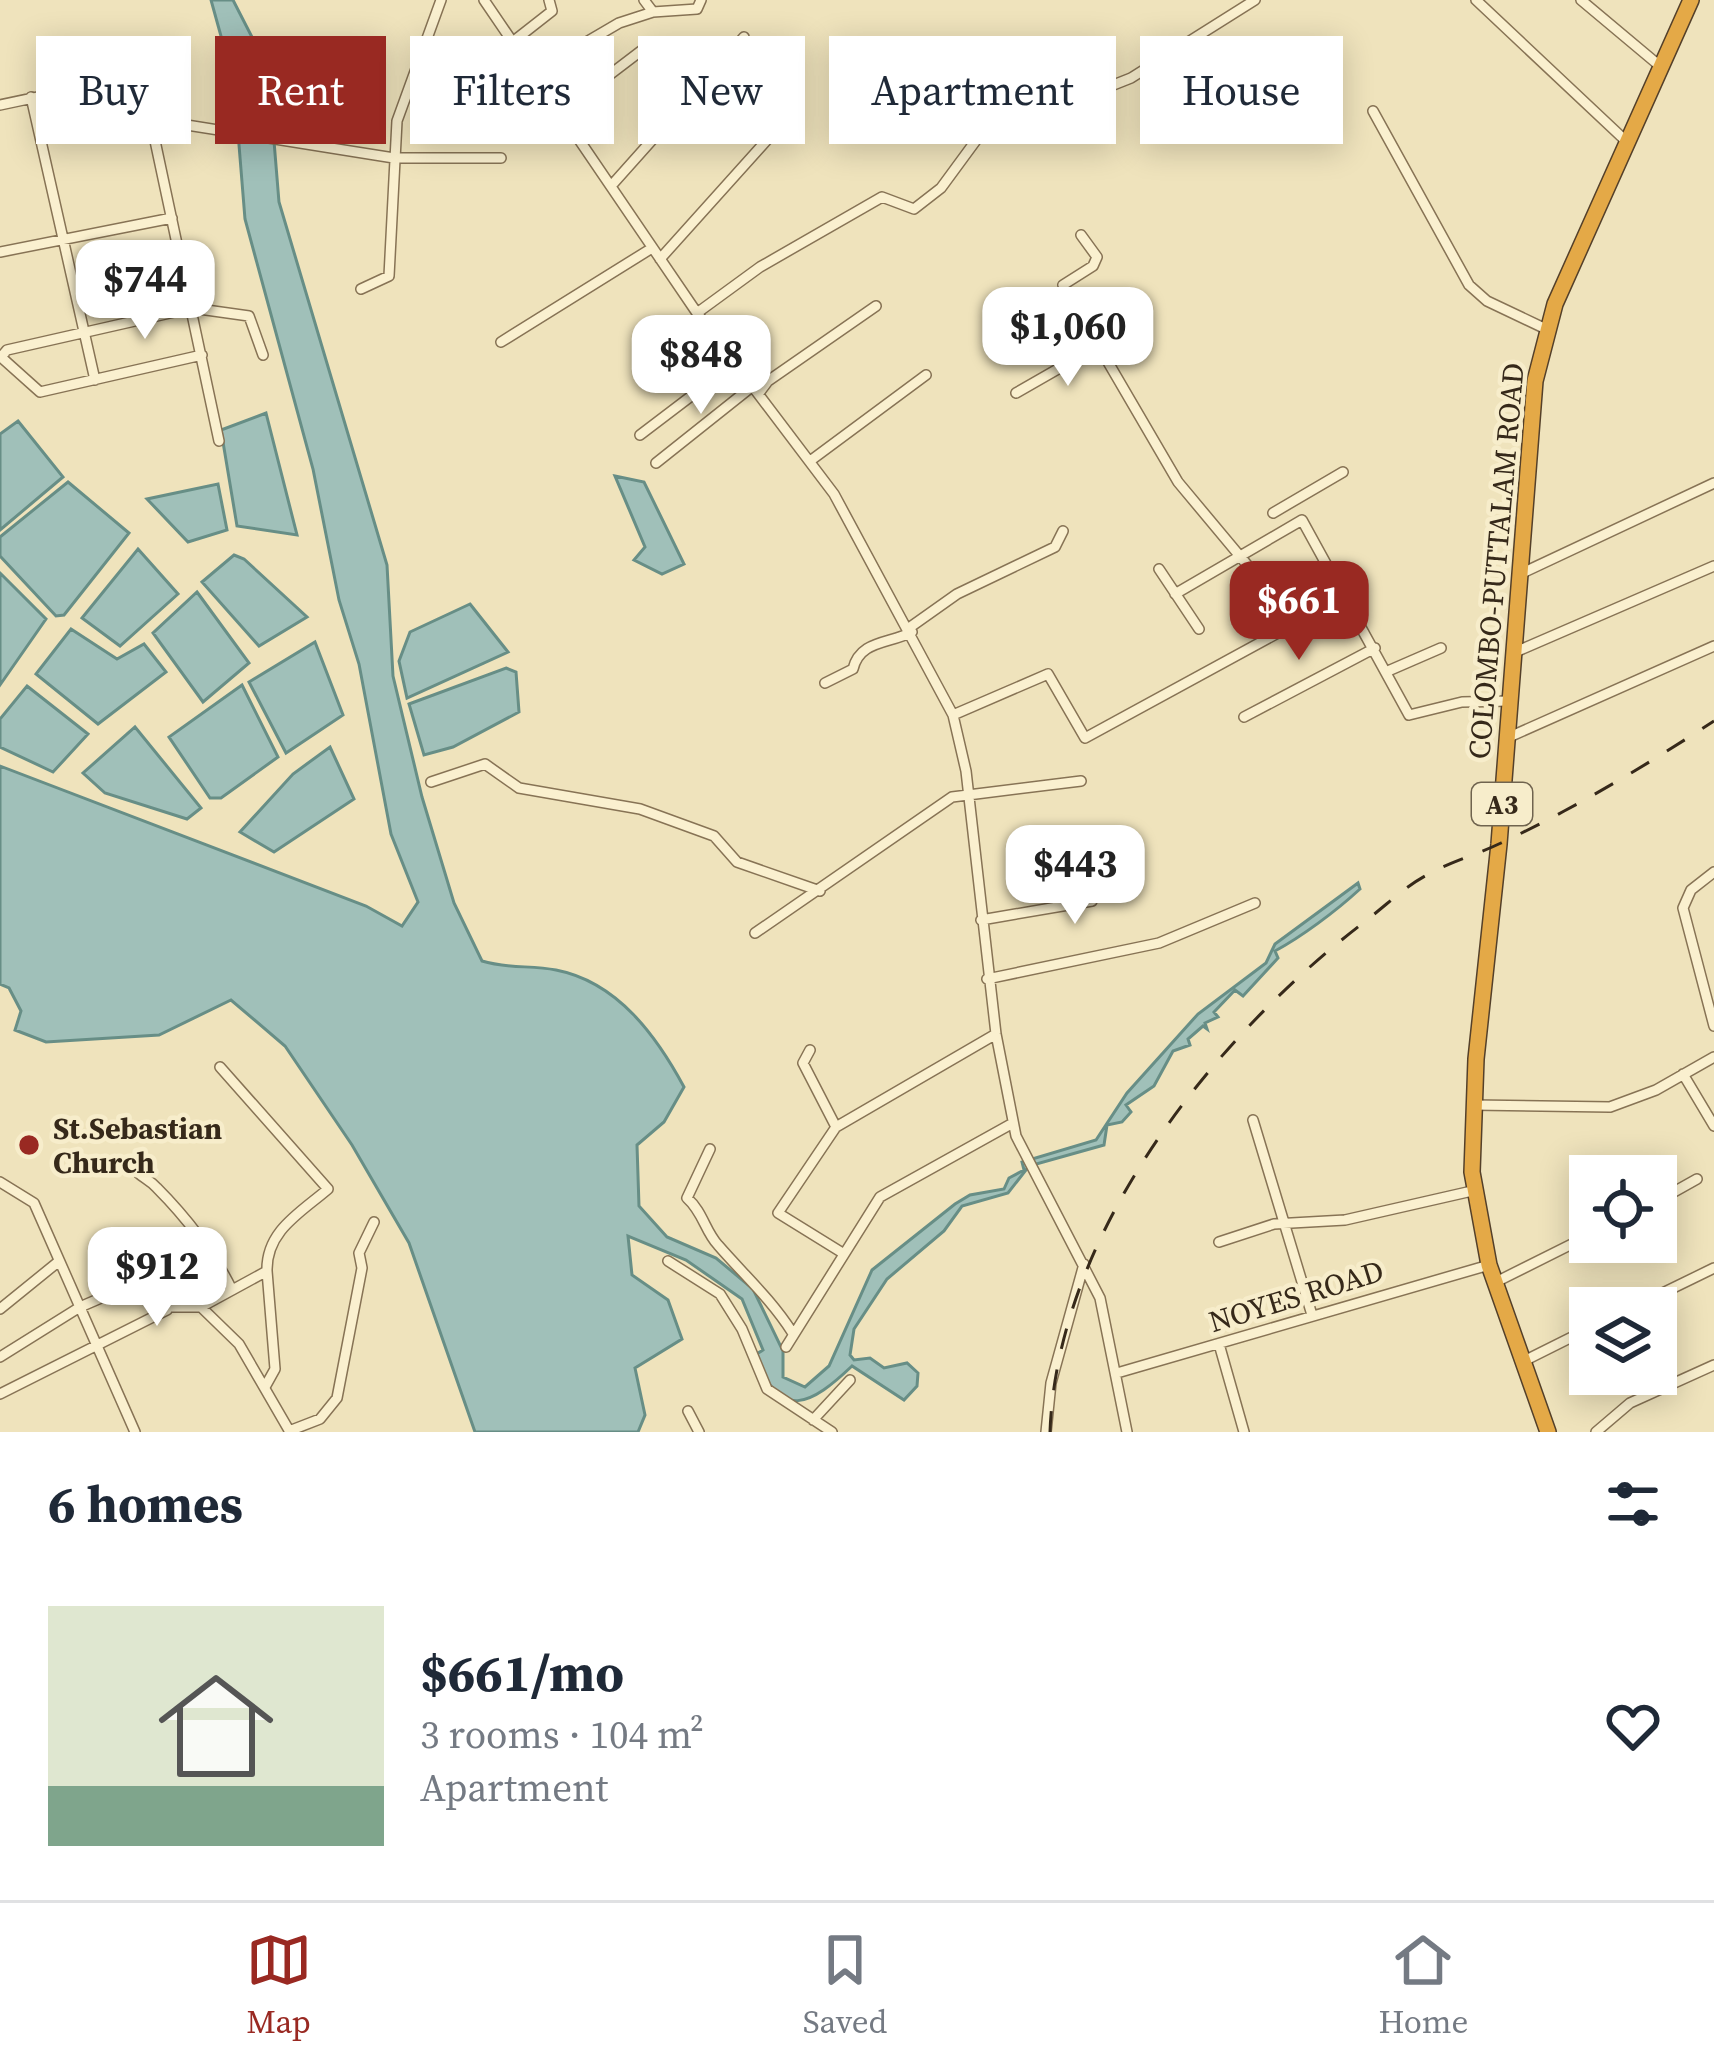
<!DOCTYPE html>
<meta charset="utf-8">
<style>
:root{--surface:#fff;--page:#f6f6f7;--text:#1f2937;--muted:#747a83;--line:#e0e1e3;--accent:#992922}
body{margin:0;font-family:"Source Serif 4",serif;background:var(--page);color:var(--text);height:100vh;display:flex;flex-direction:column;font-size:45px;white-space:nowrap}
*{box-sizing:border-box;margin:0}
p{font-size:39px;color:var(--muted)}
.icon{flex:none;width:66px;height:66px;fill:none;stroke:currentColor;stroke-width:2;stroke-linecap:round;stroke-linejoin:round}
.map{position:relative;height:1432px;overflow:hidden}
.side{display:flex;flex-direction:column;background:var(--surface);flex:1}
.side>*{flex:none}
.banner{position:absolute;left:36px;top:36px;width:1644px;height:108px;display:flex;gap:24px}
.buttons{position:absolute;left:1569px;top:1155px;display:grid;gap:24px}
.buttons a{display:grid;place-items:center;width:108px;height:108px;border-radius:0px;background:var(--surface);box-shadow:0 6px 30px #0003;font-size:60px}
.price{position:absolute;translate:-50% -102px;padding:0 27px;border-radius:24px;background:#fff;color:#222;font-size:39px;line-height:78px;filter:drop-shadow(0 3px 6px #0008)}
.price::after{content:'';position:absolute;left:50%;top:72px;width:36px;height:27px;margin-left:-18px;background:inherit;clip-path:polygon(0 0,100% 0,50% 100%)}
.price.active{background:var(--accent);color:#fff}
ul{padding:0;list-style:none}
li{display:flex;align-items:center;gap:36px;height:300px;padding:0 48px}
li span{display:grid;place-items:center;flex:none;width:336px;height:240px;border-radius:0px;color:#555}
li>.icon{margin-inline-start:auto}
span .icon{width:144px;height:144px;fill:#fffc;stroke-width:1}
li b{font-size:51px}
h2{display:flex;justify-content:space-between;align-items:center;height:144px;padding:0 48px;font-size:51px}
.chip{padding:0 42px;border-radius:0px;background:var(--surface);box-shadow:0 6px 30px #0003;font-size:42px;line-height:108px}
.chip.active{background:var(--accent);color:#fff}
.dock{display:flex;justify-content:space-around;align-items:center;height:168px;border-top:3px solid var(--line);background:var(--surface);font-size:33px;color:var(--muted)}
.dock a{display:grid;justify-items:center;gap:6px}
.dock .active{color:var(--accent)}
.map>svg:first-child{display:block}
</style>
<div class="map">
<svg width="1714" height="1432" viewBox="0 0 1714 1432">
<rect width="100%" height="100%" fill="#efe3bc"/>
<path fill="#a0c0b9" stroke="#678e86" stroke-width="3" d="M211,0H233L254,41L273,129L279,202L387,565L393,676L422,797L454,903L482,961C508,969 531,965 556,970C618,982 657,1037 684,1087L664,1122L637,1145L639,1206L667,1237L716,1258L753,1289L783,1351V1377L805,1387L829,1366L872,1270L955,1204L970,1195L1004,1189L1009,1178L1024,1170L1022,1162L1096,1140L1127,1093L1198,1014L1266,963L1275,944L1358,883L1360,889C1335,912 1301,937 1275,951L1278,958L1243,996L1235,990L1214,1012L1218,1017L1205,1023L1207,1029L1203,1026L1188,1039L1190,1045L1173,1051L1154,1086L1126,1105L1131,1112L1122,1122L1107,1125L1104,1145L1029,1166L1008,1193L962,1206L944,1231L887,1279L854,1329L850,1355L854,1360L870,1358L884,1368L907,1363L918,1373L917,1386L904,1400L852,1366C812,1404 780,1424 755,1355L763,1350L742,1299L686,1260L628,1236L632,1275L668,1300L682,1339L635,1368L645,1415L638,1432H475L409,1243L352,1145L285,1046L231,1000L159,1035L46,1042L15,1030L21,1011L9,988L0,984V766L366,906L402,926L418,902L391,834L359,664L339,600L313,469L245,219L234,83Z
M266,413L297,535L237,526L221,430Z
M18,421L63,477L0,530V434Z
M615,476L644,482L684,564L662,574L634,560L645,547Z
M68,482L129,533L64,615L56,616L0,556V537Z
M218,484L227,530L188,542L147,499Z
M138,549L178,594L120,646L82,618Z
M234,555L244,559L307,617L259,646L202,582Z
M0,573L46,619L0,685Z
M197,592L249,663L203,702L153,633Z
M470,604L508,652L407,698L399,661L410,632Z
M71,629L117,659L144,644L166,672L98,724L36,674Z
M315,642L343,715L286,753L249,682Z
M506,668L516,672L519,712L453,747L424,755L409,704Z
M242,685L278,757L221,798H210L169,737Z
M27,686L88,734L53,772L0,747V719Z
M135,727L201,808L187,819L105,793L83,773Z
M330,747L354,799L274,852L240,832L293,774Z"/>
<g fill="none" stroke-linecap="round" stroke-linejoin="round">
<defs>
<path id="street" d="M484,0L697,313L834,494L953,715L966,771L996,1034L1016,1136L1100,1298L1127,1432
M1476,0L1627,142
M1581,0L1661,67
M653,12L697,9L701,0
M515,40L552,11L549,0
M584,44L608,76L650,44
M537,71L619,23L653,12L644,0
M31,97L95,380
M0,105L141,75L219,441
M1373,111L1469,285L1487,301L1546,329
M149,119L394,158H501
M611,186L744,37
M1081,235L1097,257L1093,266L1063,285L1178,482L1279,603L1334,575
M0,252L172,218
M660,259L784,121
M361,289L389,276L397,121L441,0
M697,313L760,267L882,197L914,209L941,188L977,139L1131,78L1255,0
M501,342L652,248
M202,355L40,392L1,357L7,350L192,308L249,316L263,355
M759,393L768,381L876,306
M1016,393L1098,346
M640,435L736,362
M810,461L926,375
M656,463L754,385
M1273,513L1343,472
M1159,569L1199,629
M1518,575L1714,483
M1175,594L1302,520L1409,715L1462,702L1509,701
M909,628L957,594L1055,547L1063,531
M1513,653L1714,566
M1388,671L1441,648
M825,683L853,669C860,640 889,644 912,632
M953,715L1048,674L1085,738L1344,597
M1244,717L1375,648
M1507,738L1714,646
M431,782L485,764L519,788L640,809L714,836L737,862L820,891
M1714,872L1691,890L1683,908L1714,1026
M981,920L1092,901L1096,882L1088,856L1110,845
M755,933L952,797L1081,781
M987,979L1159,943L1255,903
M810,1050L803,1063L836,1127
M1683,1074L1714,1126
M1473,1105L1610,1107L1656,1090L1714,1057
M1253,1120L1312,1315
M710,1149L687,1198C703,1212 705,1231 718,1245C744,1275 770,1298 792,1332
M131,1163C140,1179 146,1176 157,1188C185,1216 215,1254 232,1290
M0,1182L34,1203L135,1432
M1656,1202L1697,1179
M1219,1242L1274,1224L1345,1220L1472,1191
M841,1252L778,1213L836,1127L996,1034
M668,1261L720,1294L742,1329L767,1389L832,1432
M1494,1283L1590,1235
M201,1307L267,1271C266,1231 300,1213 328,1189L220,1067
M1632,1308L1714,1268
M0,1309L58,1262
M1219,1344L1244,1432
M786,1347L880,1197L1013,1123
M0,1357L80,1307L133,1284L164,1307H201L239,1344L290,1432
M1522,1362L1590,1328
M1117,1373L1489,1265
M265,1387L275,1369L267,1271
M0,1394L167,1310
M688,1411L699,1432
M813,1420L850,1380
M289,1431L320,1419L337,1398L362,1268L359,1253L374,1222
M1046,1432L1051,1383L1084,1264
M1596,1432L1630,1403L1714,1365"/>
<path id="highway" d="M1548,1432L1489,1265L1472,1172L1476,1059L1499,844L1535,381L1555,304L1691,0"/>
</defs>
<use href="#street" stroke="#877355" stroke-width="12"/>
<use href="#highway" stroke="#54402a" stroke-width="18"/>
<use href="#street" stroke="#faf0cf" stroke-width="9"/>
<use href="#highway" stroke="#e4a947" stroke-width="15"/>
<path stroke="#36291a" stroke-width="3" stroke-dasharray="21 21" stroke-linecap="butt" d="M1050,1432C1057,1233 1215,1035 1367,920C1386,905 1405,887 1425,876C1449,862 1476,855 1501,843C1575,808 1645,766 1714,721"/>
</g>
<circle fill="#992922" stroke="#f7edcb" stroke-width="4.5" cx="29" cy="1145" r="12"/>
<g text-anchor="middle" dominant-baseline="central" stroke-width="9" stroke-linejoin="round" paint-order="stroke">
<rect fill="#f7edcb" stroke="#70644f" stroke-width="3" x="1472" y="783" width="60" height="42" rx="9"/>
<g font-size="27" font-weight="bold" fill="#36291a">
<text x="1502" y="804">A3</text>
</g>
<g font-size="30" fill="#36291a" stroke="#f7edcb">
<text transform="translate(1496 561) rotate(-85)">COLOMBO-PUTTALAM ROAD</text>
<text transform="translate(1296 1296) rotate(-17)">NOYES ROAD</text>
</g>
<g font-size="30" font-weight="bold" fill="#36291a" stroke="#f7edcb" text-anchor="start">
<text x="53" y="1128">St.Sebastian<tspan x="53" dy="34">Church</tspan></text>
</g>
</g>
</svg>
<div class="buttons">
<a><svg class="icon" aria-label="locate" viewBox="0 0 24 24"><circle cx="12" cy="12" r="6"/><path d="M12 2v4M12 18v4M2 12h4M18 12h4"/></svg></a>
<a><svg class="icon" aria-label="layers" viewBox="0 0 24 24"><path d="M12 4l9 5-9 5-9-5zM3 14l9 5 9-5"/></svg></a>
</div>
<b class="price" style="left:145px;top:342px">$744</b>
<b class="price" style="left:1068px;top:389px">$1,060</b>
<b class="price" style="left:701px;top:417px">$848</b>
<b class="price active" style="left:1299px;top:663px">$661</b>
<b class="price" style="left:1075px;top:927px">$443</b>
<b class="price" style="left:157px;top:1329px">$912</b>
<div class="banner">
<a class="chip">Buy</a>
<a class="chip active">Rent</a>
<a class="chip">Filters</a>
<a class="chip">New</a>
<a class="chip">Apartment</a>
<a class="chip">House</a>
</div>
</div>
<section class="side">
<h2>6 homes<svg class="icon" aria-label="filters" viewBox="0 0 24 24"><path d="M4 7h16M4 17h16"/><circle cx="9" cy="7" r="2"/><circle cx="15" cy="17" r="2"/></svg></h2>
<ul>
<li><span style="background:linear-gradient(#dfe7d0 75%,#7fa58c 0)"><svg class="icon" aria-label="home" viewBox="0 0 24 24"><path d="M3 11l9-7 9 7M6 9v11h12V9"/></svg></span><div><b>$661/mo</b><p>3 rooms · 104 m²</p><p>Apartment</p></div><svg class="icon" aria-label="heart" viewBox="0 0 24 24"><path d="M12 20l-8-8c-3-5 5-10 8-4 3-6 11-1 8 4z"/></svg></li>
</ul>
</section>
<nav class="dock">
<a class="active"><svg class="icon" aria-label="map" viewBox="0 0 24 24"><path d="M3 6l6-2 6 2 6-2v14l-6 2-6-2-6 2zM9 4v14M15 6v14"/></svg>Map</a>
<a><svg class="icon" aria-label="saved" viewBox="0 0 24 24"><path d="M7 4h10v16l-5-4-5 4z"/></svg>Saved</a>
<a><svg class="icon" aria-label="home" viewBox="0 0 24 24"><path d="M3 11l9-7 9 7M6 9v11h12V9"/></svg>Home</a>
</nav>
